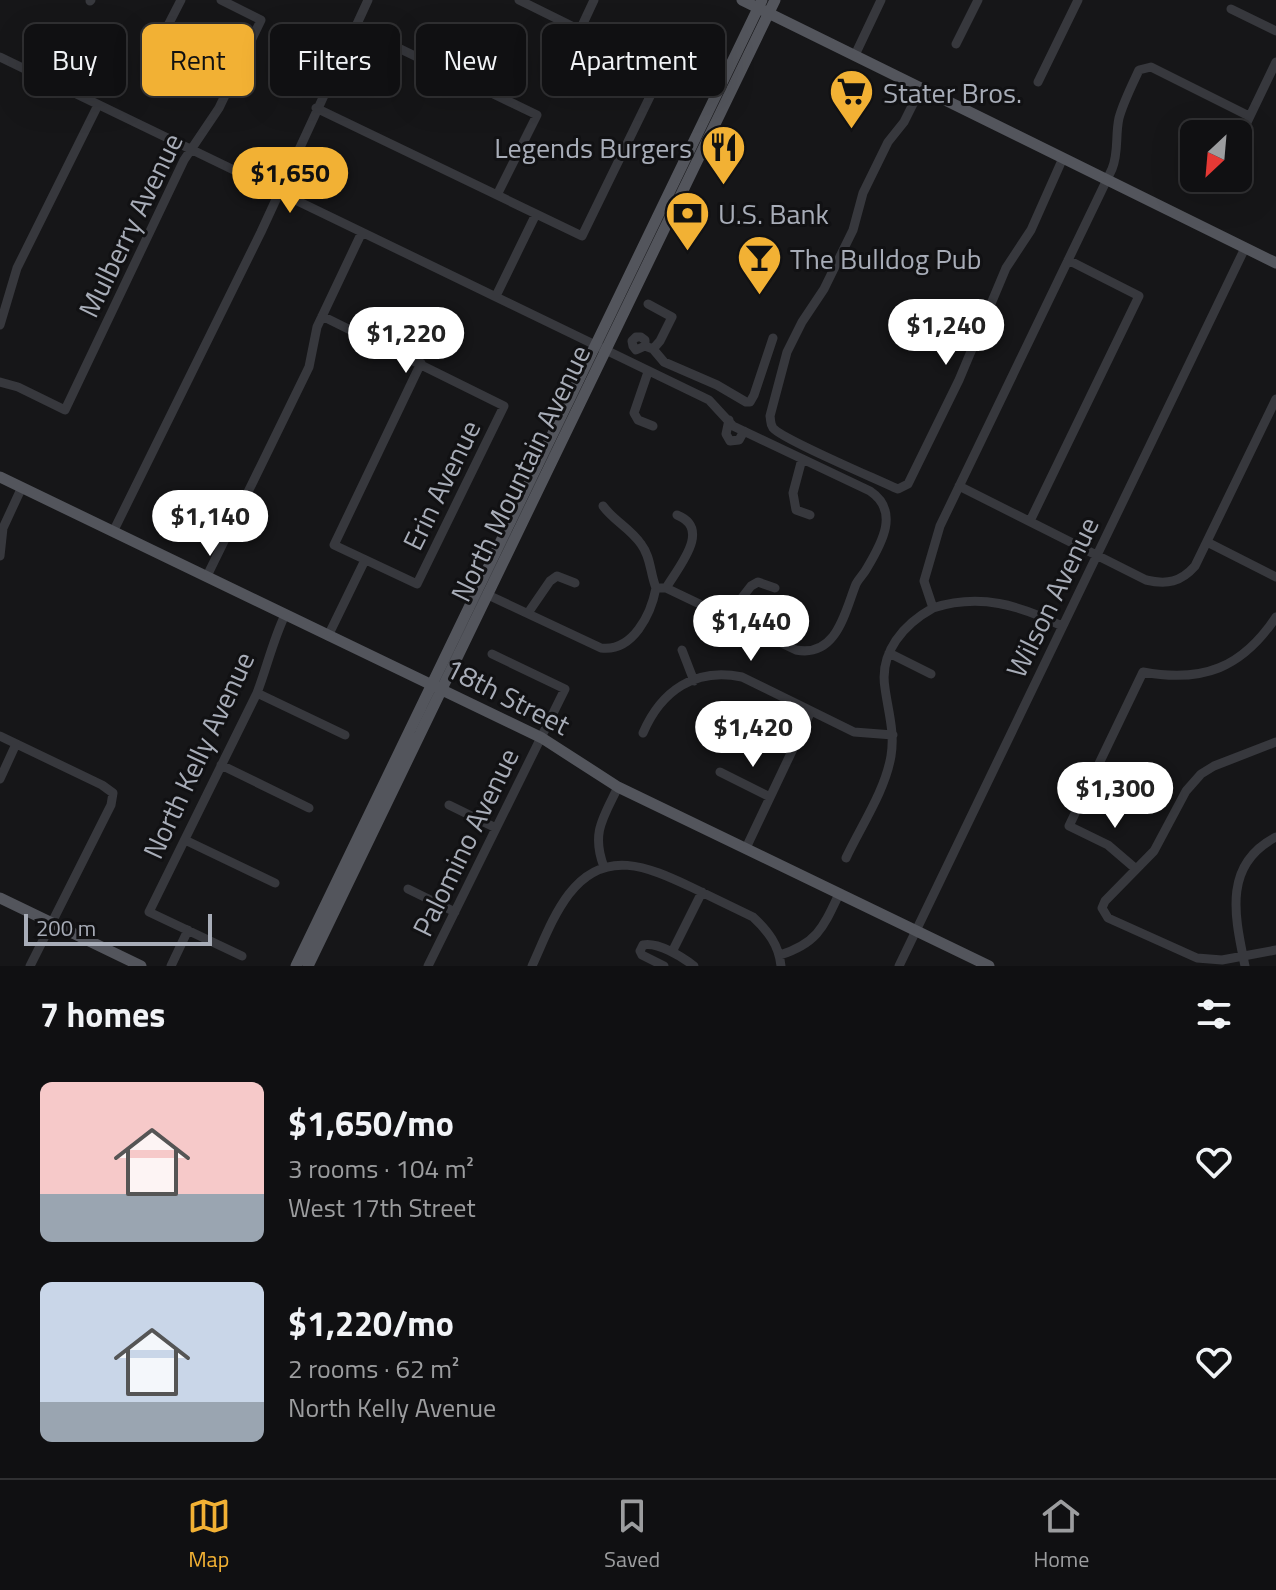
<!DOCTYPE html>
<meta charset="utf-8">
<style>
:root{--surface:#101012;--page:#1e1e20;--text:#f1f3f6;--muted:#9c9d9f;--line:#303032;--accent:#f2b134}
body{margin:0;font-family:"Titillium Web",sans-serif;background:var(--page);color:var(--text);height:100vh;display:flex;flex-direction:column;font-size:30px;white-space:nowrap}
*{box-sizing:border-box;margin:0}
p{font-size:26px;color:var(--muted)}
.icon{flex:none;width:44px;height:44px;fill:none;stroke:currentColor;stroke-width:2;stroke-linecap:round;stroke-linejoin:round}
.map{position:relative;height:966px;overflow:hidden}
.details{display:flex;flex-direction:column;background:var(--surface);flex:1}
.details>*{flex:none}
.banner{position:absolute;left:24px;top:24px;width:800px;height:72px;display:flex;gap:16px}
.needle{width:52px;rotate:206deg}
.fabs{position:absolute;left:1180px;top:120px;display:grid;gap:16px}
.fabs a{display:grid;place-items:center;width:72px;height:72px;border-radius:12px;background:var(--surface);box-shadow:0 8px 32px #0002,0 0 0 2px var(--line);font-size:40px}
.scale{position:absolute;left:24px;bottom:20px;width:188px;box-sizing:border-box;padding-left:8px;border:4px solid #a8adb8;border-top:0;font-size:22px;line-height:28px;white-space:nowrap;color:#a8adb8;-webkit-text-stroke:6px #111113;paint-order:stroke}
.price{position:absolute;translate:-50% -68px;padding:0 18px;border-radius:28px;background:#fff;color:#222;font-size:26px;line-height:52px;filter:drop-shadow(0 2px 4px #0008)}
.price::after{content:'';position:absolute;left:50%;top:48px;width:24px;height:18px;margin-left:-12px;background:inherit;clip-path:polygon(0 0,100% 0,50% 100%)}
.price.on{background:var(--accent);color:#111}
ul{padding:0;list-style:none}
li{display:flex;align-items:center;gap:24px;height:200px;padding:0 40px}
li span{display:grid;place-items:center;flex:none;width:224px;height:160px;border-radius:12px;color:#555}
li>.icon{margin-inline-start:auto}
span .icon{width:96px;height:96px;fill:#fffc;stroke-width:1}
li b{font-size:34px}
h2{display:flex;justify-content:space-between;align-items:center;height:96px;padding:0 40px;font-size:34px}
.chip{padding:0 28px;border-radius:12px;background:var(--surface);box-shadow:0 8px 32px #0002,0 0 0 2px var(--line);font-size:28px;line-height:72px}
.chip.on{background:var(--accent);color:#111}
.menu{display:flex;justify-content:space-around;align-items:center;height:112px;border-top:2px solid var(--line);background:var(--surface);font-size:22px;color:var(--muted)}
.menu a{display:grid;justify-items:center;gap:4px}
.menu .on{color:var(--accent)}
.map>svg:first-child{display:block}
</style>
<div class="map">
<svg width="1276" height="966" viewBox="0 0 1276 966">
<rect width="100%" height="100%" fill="#161618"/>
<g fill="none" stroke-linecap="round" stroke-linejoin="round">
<path stroke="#37383d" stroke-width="9" d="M519,0L594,37L626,59L661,76
M90,1L91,0
M1231,9L1276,31
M355,27L537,115L497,195
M580,30L594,0
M163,35L181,0
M956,44L978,0
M855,55L881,0
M0,57L709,400L733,426L870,491C900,511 882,543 867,568C864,574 859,578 856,584C845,611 837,658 796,650L666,588H656C651,614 633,652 601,648L488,595
M1038,82L1078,0
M921,88L904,122L888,142L863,193L853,230L824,289L802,322L787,352L770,416C771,421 770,424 773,428C782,439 874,478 893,487L898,489L908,484L959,380L1006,268L1031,230L1063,158
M316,108L582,236L679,37
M1238,141L1276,62
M496,296L536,214
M648,304L672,317L660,341L653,349
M322,316L504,406L417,584L334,545L421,363
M0,325L17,268L98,105
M645,346V340L641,337H636L632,341L633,346L636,350L645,346L653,349
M653,349L664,362L717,385L746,402H750L754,395L773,338
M648,372L634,413L638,420L653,426
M0,382L18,387L65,410L184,160L219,108L261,20L221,0
M729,420L726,434L730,441L739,440L744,431
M802,459L793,493L796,510L810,515
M959,486L1146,580C1167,585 1181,582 1195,566L1276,399
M603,506C614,521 630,528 641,544C651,557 650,573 656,588
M1030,521L1139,296L1068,260
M114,530L261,232L368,0
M1207,542L1276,577
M0,556L3,528L22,487
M207,576L309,367L317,327L362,232
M666,588C679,566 712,529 677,515
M933,608C980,593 1019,605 1062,626
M528,613L550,581L557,576L575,583
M727,617L751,586L758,582L775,588
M328,636L365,560
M682,650L694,681
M889,653L931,674
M257,693L345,735
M643,733C661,691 695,667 742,677L854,732L893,735
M0,736L102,785L113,793L111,805L30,966
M1276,742L1214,766L1201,774L1186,791L1154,851L1105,901L1102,908L1108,918L1197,958L1222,960L1276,950
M221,765L309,808
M720,772L770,797
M0,779L16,744
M449,805L496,828
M185,840L275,883
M746,848L811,711
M846,858C861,826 885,791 891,756C895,732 888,711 885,688C879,652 904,624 933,608L924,581L940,526L1112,169C1119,152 1115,136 1119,118C1123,103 1132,85 1139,70L1151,67L1249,116
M604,867C591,833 603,818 618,787
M1136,869L1108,845L1069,826L1143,672C1203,683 1242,668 1276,617
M408,889L455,912
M672,952L702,892
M780,955C817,943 823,928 839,894
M242,956L149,912L257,693C267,667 273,640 285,615
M171,966L188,930
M428,966L565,689L492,654
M532,966C543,942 553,915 569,894C605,847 648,867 691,887C712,897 732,907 753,917C768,931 779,945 781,966
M664,966L642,955L640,951L643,945C658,942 681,956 694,966
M899,966L1245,248
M1245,966C1235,917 1222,865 1276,837"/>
<path stroke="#53555c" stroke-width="11" d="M742,0L1276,263
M0,477L542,738L618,787L989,966
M0,898L141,966
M296,966L762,0
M308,966L775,0"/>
</g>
<defs>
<symbol id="supermarket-pin" viewBox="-11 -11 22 30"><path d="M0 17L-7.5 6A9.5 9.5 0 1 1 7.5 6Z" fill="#f2b134" stroke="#111113"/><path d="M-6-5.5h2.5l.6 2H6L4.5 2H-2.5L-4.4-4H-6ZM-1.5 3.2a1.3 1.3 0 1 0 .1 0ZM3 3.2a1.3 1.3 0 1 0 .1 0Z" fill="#111"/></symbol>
<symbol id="restaurant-pin" viewBox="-11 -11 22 30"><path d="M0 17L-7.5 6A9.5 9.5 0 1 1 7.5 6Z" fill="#f2b134" stroke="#111113"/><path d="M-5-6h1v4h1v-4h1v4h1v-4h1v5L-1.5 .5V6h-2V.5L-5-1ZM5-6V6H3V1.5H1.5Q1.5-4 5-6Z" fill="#111"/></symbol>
<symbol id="bank-pin" viewBox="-11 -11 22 30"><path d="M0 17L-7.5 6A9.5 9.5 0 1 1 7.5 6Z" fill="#f2b134" stroke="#111113"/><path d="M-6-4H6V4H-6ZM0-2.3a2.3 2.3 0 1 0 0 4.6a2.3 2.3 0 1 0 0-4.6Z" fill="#111"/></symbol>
<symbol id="bar-pin" viewBox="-11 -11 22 30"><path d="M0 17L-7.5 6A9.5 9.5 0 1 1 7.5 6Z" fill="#f2b134" stroke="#111113"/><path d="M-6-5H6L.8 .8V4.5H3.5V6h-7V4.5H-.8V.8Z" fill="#111"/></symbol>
</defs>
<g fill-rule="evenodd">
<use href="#supermarket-pin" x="826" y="66" width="51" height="69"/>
<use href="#restaurant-pin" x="698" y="122" width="51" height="69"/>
<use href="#bank-pin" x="662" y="188" width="51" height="69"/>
<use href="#bar-pin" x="734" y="232" width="51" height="69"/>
</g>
<g text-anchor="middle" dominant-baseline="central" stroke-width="6" stroke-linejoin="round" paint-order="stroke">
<g font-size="28" fill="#a8adb8" stroke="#111113" text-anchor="start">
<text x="883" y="92">Stater Bros.</text>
<text x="692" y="147" text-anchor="end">Legends Burgers</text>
<text x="718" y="213">U.S. Bank</text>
<text x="790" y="258">The Bulldog Pub</text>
</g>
<g font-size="28" fill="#a8adb8" stroke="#111113">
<text transform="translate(130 225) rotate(-64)">Mulberry Avenue</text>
<text transform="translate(520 473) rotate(-64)">North Mountain Avenue</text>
<text transform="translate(441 485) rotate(-64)">Erin Avenue</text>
<text transform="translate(1052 597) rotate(-64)">Wilson Avenue</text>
<text transform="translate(508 696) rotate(27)">18th Street</text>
<text transform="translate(198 755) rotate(-65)">North Kelly Avenue</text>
<text transform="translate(465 842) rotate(-64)">Palomino Avenue</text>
</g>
</g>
</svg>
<div class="fabs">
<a><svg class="needle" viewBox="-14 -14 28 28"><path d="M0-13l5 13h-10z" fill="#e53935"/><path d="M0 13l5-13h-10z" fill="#9c9d9f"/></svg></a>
</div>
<div class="scale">200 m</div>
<b class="price on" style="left:290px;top:215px">$1,650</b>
<b class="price" style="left:946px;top:367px">$1,240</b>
<b class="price" style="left:406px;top:375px">$1,220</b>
<b class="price" style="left:210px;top:558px">$1,140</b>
<b class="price" style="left:751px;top:663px">$1,440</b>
<b class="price" style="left:753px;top:769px">$1,420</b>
<b class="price" style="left:1115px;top:830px">$1,300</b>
<div class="banner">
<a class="chip">Buy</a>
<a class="chip on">Rent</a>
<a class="chip">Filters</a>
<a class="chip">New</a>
<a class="chip">Apartment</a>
</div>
</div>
<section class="details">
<h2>7 homes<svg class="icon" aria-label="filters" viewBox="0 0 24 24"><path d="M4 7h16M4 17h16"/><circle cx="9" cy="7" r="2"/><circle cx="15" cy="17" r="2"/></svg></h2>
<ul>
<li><span style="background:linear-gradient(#f6c9c9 70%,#9aa5b1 0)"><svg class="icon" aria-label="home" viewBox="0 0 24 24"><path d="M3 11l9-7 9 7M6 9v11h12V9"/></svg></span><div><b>$1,650/mo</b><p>3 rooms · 104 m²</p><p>West 17th Street</p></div><svg class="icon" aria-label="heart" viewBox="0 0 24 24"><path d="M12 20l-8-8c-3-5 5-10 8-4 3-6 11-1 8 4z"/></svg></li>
<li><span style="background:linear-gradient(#c9d6e8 75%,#9aa5b1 0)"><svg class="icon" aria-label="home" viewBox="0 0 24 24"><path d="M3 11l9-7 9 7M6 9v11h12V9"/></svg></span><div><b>$1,220/mo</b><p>2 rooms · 62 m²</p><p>North Kelly Avenue</p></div><svg class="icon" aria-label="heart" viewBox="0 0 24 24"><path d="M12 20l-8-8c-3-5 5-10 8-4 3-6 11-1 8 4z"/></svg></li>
</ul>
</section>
<nav class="menu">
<a class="on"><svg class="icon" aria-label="map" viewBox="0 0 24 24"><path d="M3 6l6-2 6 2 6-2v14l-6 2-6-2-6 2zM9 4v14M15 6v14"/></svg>Map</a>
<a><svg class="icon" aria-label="saved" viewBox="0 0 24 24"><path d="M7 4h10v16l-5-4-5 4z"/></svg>Saved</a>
<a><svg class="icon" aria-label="home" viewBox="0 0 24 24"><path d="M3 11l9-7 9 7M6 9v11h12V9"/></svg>Home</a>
</nav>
